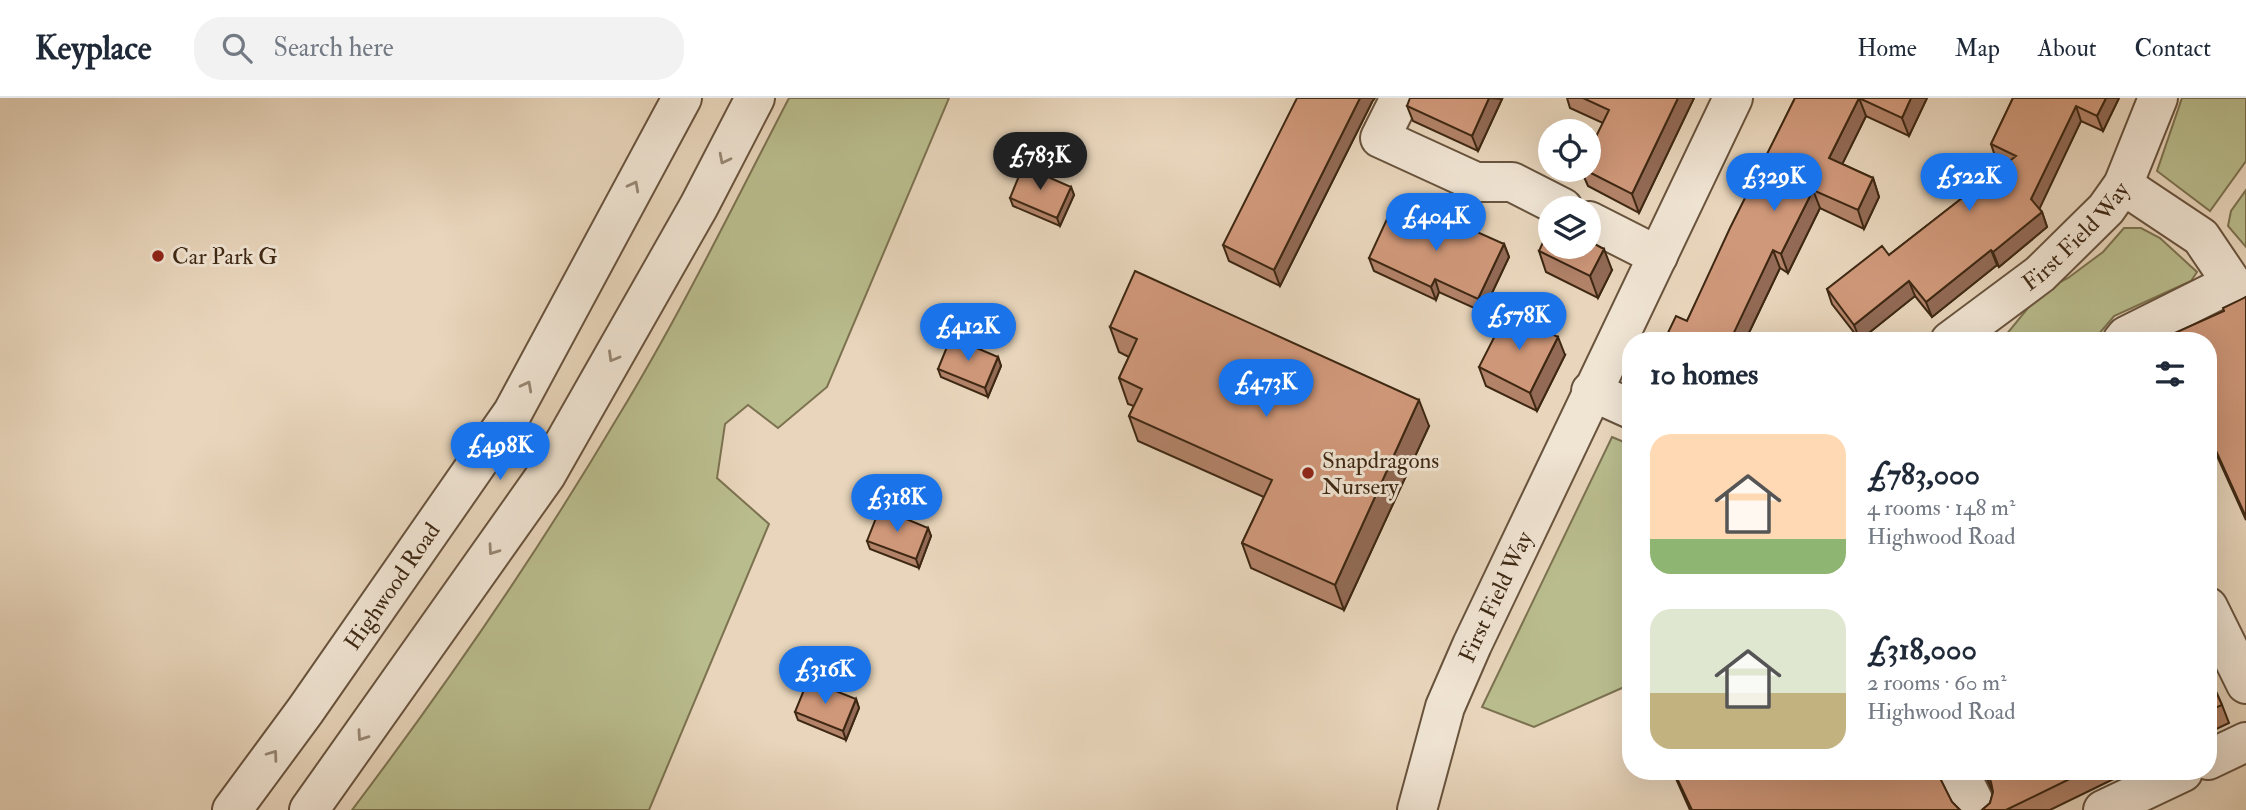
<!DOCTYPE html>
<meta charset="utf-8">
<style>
:root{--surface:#fff;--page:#f2f2f3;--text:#1f2937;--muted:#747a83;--line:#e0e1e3;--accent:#1a73e8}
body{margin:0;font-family:"IM FELL Double Pica",serif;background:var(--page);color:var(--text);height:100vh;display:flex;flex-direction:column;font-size:26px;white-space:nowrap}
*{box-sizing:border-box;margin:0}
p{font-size:23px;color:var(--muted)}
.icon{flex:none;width:38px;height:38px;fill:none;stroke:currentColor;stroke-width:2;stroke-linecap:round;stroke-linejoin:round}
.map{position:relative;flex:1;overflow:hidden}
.side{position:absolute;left:1622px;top:234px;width:595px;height:448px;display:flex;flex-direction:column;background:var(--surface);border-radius:28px;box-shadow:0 7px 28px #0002}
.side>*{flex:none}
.tools{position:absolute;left:1538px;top:21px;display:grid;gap:14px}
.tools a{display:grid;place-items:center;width:63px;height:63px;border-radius:50%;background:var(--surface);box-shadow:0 7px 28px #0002;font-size:35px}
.price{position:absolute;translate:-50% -60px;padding:0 16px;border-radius:24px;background:var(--accent);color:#fff;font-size:23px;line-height:46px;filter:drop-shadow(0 2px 4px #0008)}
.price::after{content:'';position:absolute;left:50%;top:42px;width:21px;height:16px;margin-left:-10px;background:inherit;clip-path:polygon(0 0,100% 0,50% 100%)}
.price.active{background:#222;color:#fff}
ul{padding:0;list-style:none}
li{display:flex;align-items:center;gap:21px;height:175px;padding:0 28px}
li span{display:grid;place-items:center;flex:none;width:196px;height:140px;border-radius:21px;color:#555}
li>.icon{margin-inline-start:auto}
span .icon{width:84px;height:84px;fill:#fffc;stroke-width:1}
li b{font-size:30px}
h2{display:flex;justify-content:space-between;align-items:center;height:84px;padding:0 28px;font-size:30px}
header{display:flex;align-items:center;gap:42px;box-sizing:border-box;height:98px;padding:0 35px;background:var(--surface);border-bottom:2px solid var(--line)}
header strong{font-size:33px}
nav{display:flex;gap:38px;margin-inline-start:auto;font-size:24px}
.search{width:490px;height:63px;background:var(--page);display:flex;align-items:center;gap:18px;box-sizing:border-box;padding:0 24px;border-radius:28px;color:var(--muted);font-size:26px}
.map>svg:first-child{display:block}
</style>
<header>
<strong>Keyplace</strong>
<div class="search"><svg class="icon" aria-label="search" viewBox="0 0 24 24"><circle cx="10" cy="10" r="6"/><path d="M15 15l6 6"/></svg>Search here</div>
<nav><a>Home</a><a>Map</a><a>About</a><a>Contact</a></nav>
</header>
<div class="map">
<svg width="2246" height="712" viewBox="0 0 2246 712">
<rect width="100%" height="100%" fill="#e8d5bb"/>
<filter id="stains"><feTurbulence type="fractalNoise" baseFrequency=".00286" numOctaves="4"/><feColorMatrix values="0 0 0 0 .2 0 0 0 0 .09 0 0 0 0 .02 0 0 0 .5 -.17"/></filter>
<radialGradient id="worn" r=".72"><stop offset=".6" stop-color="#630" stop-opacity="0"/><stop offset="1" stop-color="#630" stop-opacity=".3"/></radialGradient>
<path fill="#b9bc8d" stroke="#7c7250" stroke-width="2" d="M789,0H949L827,289L778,330L748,307L725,326L717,380L769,426L649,712H352C448,585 538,454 619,317C681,215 734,106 789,0Z
M2182,0H2246V63L2210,113L2157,73Z
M2246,92V149L2228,128L2231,113Z
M2124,130H2141L2160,140L2197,174L2191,183L2114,218L2093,243H2001L2041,194L2068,180L2103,154Z
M1612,339L1631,347V586L1534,629L1482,609Z"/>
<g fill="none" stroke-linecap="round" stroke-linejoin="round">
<defs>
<g id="minor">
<path d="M1400,0L1380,40L1476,84H1512L1563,110"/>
<path d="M1589,123L1658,158"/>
<path id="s1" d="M1950,243L2040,176L2106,111L2123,87L2158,0"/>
<path d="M2122,243L2126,238L2232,185L2201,139L2123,87"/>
<path d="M1591,293L1631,311"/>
<path d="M2208,509L2246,586"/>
<path d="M2208,662L2246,644"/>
<path d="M1959,674L1978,712"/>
<path id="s2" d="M232,712L305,613L513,314L682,0"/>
<path d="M309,712L546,377L699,108L755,0"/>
<path id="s3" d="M1417,712L1445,609L1472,547L1733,0"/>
<path d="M2103,712L2183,674"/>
</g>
</defs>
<use href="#minor" stroke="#68533d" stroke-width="42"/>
<use href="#minor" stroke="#f0e4d3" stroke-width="38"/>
</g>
<path fill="#b38369" stroke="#3e2813" stroke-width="2" d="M1567,0H1694L1639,115L1588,88L1581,72H1589L1603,25L1570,10Z
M1795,0H1927L1909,38L1866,18L1842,66L1873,80L1879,99L1864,131L1820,110L1788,175L1780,170L1745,243H1664L1687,223Z
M2013,0H2119L2103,33L2081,23L2039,110L2042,114L2047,129L1999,169L1997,167L1932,219L1915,198L1860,242L1832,206L1827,191L1889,157L2006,66L1996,61L1991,46Z
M1502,1L1478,53L1413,23L1407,8Z
M1372,4L1280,188L1229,163L1223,147Z
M1071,89L1074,97L1060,128L1013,108L1010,100Z
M1461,138L1504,146L1509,159L1483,214L1439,194L1436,202L1374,173L1369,160Z
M1539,153L1612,172L1598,200L1546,174Z
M2246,199V422L2208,338V243L2224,213Z
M1110,229L1429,328L1344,512L1251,470L1242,445L1264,399L1138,343L1129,318L1134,308L1128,306L1119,280L1129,259L1119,254Z
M1565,257L1537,313L1486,288L1479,269Z
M998,259L1001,268L988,299L941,279L938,271Z
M928,430L931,438L919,470L870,451L867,443Z
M2208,576L2222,607L2229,625L2208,635Z
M856,601L859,610L846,642L798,622L795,614Z
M1673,674H1931L1952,704L1960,712H1690Z
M1984,674H2128L2050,712H1982L1990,705L1993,694Z"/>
<path fill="#926a55" stroke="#3e2813" stroke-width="2" d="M1360,0H1375L1372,4L1280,188L1274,172Z
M1489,0L1502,1L1478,53L1472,38Z
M1678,0H1694L1639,115L1632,96Z
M1859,0L1866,18L1836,79L1829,60Z
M1911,0H1927L1909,38L1902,20Z
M2106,0H2119L2103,33L2097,18Z
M2076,8L2081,23L2037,116L2031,101Z
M1873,80L1879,99L1864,131L1858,112Z
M1071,89L1074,97L1060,128L1057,120Z
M1813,92L1820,110L1788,175L1781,156Z
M2042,114L2047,129L1999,169L1993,154Z
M1504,146L1509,159L1483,214L1478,201Z
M1604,151L1612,172L1598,200L1590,178Z
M1773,152L1780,170L1745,243H1729Z
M1991,152L1997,167L1932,219L1926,204Z
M1435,181L1439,194L1436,202L1431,189Z
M1909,183L1915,198L1860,242L1854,227Z
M1558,239L1565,257L1537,313L1530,295Z
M998,259L1001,268L988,299L985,290Z
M1419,302L1429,328L1344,512L1335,487Z
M928,430L931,438L919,470L916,461Z
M856,601L859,610L846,642L843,633Z"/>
<path fill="#d0987a" stroke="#3e2813" stroke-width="2" d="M1297,0H1360L1274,172L1223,147Z
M1410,0H1489L1472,38L1407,8Z
M1583,0H1678L1632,96L1585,72H1589V53L1609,12Z
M1795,0H1859L1829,60L1873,80L1858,112L1813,92L1781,156L1773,152L1730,243H1664L1676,218L1687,223L1730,130Z
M1859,0H1911L1902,20Z
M2013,0H2106L2097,18L2076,8L2031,101L2042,114L1993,154L1991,152L1926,204L1909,183L1854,227L1827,191L1882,148L1889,157L2016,58L1991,46Z
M1023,68L1071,89L1057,120L1010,100Z
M1393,108L1461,138L1466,129L1504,146L1478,201L1435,181L1431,189L1369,160Z
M1550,129V149H1589V143L1604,151L1590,178L1539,153Z
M1135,173L1419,302L1335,487L1242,445L1272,382L1129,318L1142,291L1119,280L1137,241L1110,229Z
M2246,199V419L2208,335V243H2157L2224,213L2223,210Z
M1507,214L1558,239L1530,295L1479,269Z
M951,239L998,259L985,290L938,271Z
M880,410L928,430L916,461L867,443Z
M2208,576L2222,607L2208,613Z
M808,582L856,601L843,633L795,614Z
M1674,674H1931L1933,679L1938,676L1952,704L1960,712H1692Z
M1986,674H2084L2006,712H1982L1990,705L1993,694L1991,684Z"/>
<defs><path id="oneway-chevron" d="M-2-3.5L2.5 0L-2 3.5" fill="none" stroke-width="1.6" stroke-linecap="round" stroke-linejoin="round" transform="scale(1.75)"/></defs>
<g stroke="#978673">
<use href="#oneway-chevron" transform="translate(724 61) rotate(117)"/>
<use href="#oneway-chevron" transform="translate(634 88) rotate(-62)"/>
<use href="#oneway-chevron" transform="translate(613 259) rotate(120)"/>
<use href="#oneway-chevron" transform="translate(527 288) rotate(-62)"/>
<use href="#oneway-chevron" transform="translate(493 452) rotate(125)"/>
<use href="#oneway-chevron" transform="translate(362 638) rotate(125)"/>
<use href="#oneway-chevron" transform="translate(273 657) rotate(-54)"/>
</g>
<g fill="#8f2418" stroke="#f0e4d3" stroke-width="2.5">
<circle cx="158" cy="158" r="7"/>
<circle cx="1308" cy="375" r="7"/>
</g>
<g text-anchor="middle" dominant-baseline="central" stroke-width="6" stroke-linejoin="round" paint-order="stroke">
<g font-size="23" fill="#3e2813" stroke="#f0e4d3">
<text stroke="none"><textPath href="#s1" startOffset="164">First Field Way</textPath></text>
<text stroke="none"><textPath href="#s2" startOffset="275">Highwood Road</textPath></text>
<text stroke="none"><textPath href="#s3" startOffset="228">First Field Way</textPath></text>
</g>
<g font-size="23" fill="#3e2813" stroke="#f0e4d3" text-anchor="start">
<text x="172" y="158">Car Park G</text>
<text x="1322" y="362">Snapdragons<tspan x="1322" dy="26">Nursery</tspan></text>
</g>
</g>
<rect width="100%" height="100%" filter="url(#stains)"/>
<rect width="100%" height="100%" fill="url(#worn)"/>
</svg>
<div class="tools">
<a><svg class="icon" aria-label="locate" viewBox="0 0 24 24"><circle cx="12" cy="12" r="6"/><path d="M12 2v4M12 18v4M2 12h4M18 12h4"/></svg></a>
<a><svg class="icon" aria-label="layers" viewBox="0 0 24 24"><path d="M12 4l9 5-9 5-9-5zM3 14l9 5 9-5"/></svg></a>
</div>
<b class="price active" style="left:1040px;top:94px">£783K</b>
<b class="price" style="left:1774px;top:115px">£329K</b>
<b class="price" style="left:1969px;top:115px">£522K</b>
<b class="price" style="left:1436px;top:155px">£404K</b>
<b class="price" style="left:1519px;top:254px">£578K</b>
<b class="price" style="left:968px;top:265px">£412K</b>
<b class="price" style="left:1266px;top:321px">£473K</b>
<b class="price" style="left:500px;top:384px">£498K</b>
<b class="price" style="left:897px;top:436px">£318K</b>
<b class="price" style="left:825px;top:608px">£316K</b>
<section class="side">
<h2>10 homes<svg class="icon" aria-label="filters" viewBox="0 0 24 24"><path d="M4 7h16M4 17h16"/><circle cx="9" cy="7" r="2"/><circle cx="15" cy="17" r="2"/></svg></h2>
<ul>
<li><span style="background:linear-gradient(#ffd9b3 75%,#8fb573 0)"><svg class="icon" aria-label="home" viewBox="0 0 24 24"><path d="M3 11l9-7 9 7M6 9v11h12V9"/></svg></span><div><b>£783,000</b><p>4 rooms · 148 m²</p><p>Highwood Road</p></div></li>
<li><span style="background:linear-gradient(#dfe7d0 60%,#c2b280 0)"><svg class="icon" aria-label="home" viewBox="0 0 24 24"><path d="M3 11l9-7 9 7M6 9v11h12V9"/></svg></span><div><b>£318,000</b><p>2 rooms · 60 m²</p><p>Highwood Road</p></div></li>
</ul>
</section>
</div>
